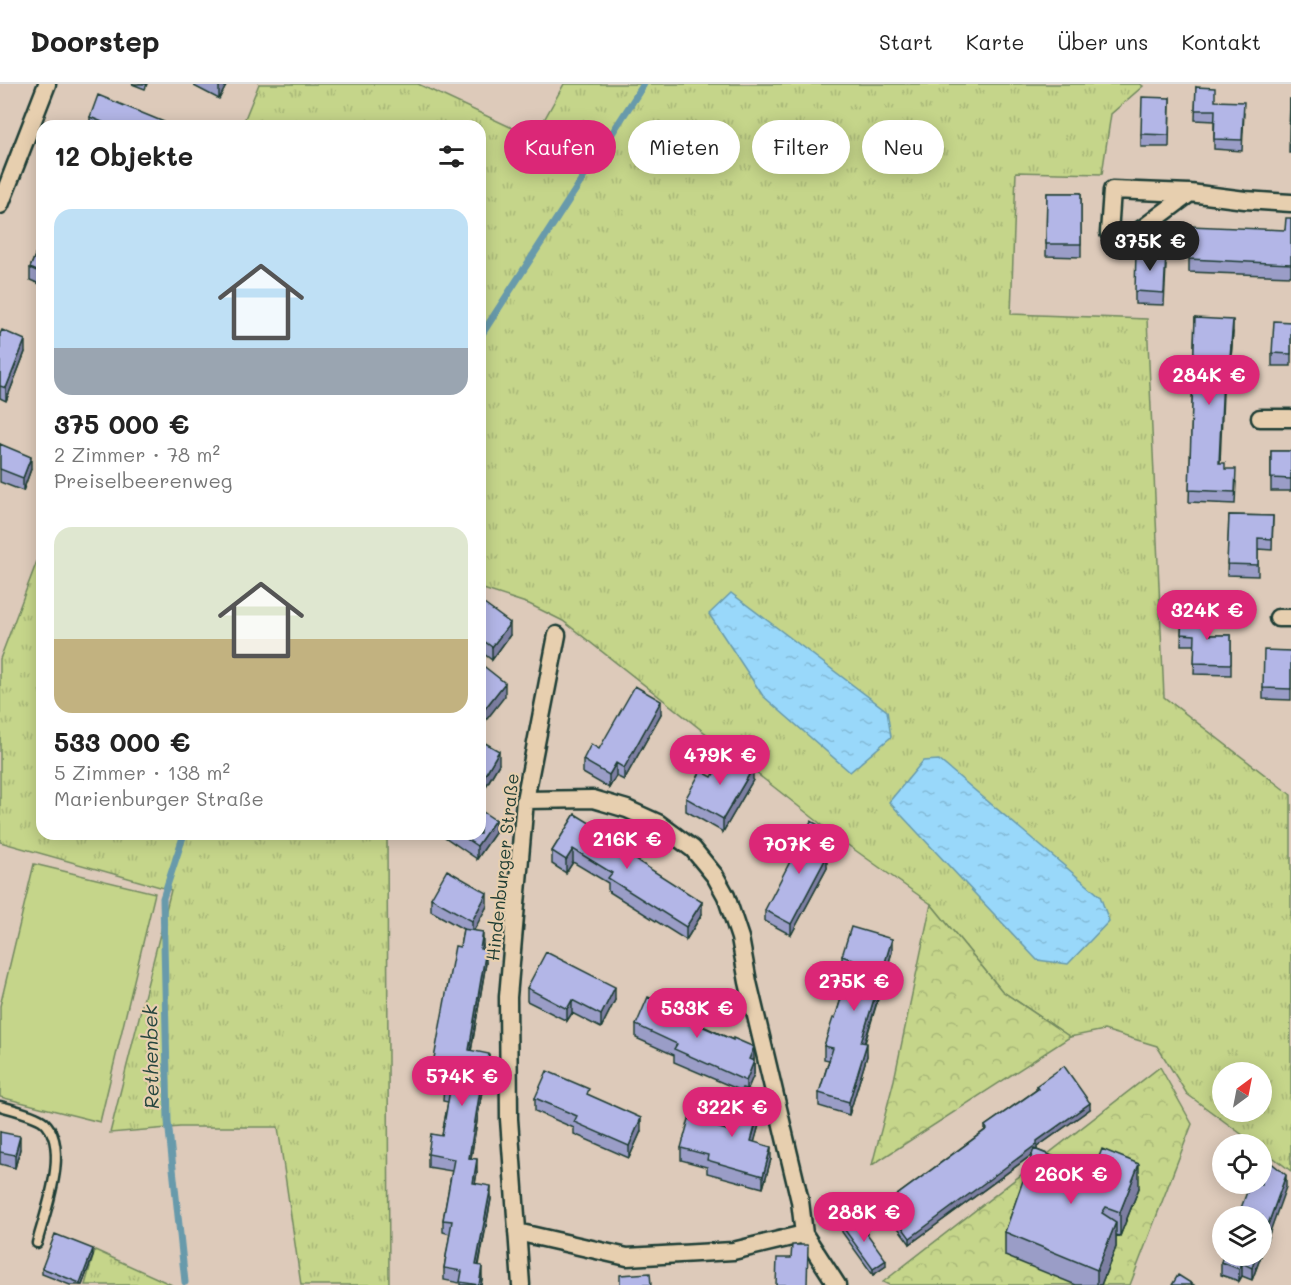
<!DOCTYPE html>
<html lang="de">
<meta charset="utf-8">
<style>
:root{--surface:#fff;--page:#f2f2f2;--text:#222;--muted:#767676;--line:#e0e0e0;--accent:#db2777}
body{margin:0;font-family:Mali,sans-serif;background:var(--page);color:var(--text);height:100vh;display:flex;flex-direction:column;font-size:22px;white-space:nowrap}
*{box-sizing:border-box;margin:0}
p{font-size:20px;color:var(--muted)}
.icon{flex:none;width:33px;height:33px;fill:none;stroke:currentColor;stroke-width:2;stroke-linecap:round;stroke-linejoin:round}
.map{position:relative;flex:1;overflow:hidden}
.details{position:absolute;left:36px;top:36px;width:450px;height:720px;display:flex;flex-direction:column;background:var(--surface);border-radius:18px;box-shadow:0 3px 15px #0003}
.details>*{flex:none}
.top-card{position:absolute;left:504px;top:36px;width:570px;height:54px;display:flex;gap:12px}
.needle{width:39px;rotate:32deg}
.controls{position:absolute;left:1212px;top:978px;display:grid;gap:12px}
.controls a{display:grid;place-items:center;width:60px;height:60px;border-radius:50%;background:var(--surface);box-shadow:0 3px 15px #0003;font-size:30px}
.price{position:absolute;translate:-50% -51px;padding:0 14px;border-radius:21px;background:var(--accent);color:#fff;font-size:20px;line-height:39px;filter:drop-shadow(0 2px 3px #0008)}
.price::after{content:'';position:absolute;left:50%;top:36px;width:18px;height:14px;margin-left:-9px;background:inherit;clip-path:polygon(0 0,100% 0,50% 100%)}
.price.on{background:#222;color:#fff}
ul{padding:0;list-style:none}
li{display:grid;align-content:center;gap:12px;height:318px;padding:0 18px}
li span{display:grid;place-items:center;height:186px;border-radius:18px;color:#555}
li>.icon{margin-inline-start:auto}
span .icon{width:108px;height:108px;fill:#fffc;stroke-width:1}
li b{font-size:26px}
h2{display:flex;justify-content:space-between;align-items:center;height:72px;padding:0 18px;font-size:26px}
.tag{padding:0 21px;border-radius:27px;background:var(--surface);box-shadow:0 3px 15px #0003;font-size:21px;line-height:54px}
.tag.on{background:var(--accent);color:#fff}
header{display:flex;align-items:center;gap:36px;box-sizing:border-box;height:84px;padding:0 30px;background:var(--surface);border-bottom:2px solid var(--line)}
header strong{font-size:28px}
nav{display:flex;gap:33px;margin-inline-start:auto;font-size:21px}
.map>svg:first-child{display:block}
</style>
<header>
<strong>Doorstep</strong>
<nav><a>Start</a><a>Karte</a><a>Über uns</a><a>Kontakt</a></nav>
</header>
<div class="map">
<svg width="1291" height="1201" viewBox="0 0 1291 1201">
<defs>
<pattern id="grass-tufts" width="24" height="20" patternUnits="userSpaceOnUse" patternTransform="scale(1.5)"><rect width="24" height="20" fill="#c5d58a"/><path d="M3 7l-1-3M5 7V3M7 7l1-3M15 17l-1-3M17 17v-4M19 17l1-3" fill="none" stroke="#a9b878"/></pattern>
<pattern id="forest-crowns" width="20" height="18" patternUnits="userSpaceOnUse" patternTransform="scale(1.5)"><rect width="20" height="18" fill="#c5d58a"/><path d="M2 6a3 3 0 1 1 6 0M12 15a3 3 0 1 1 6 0" fill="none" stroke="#a9b878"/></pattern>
<pattern id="water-ripples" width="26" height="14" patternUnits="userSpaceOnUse" patternTransform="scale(1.5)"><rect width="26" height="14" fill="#99d8fa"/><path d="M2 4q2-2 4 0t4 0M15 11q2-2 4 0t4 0" fill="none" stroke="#83bad7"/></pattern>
</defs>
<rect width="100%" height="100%" fill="#ddcaba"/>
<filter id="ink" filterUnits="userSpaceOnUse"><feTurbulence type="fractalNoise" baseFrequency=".0167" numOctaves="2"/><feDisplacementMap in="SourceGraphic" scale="12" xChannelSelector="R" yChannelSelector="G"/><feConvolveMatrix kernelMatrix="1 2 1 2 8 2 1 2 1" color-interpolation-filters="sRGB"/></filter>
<g filter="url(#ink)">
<path fill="url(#grass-tufts)" stroke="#72895f" stroke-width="1.5" fill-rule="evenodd" d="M259,0H418L534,54L564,0H1140L1143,2L1111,30L1102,90L1016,88L1011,230L1147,235L1164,613L1291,711V1087L1262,1065V1060H1255L1187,1010L1157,962L1104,946L1070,953L1002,907L931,820L845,759L563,537L529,520L480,504V42H242ZM1222,988H1262V1028H1222Z
M42,464V750H387L389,1201H301L278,1043H180L110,1049L171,806L0,758V575Z
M95,1166L172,1201H85Z"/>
<path fill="url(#forest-crowns)" stroke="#72895f" stroke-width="1.5" d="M931,820L1002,907L1070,953L872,1081L894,996Z
M1160,983L1192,1040L1130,1201H889L883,1198Z"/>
<path fill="#c5d58a" stroke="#72895f" stroke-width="1.5" d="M34,780L155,809L100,1038L0,1013V922Z"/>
<path fill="url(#water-ripples)" stroke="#689aab" stroke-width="1.5" d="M731,509L887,627L891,653L850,688L763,612L709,530Z
M939,676L1100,812L1109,837L1068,880L1037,876L889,718L923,677Z"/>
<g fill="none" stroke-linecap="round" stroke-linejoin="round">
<path stroke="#689aab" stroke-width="7" d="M480,253L644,0
M184,750L163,814L168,1037L185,1198"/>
<defs>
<path id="service" d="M0,1022C11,1025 36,1031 44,1038C71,1063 45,1128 37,1159"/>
<path id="minor" d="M1190,109L1134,151L1109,149L1112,106L1190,109L1245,116L1291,119
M0,121L47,0
M1260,334H1291
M1278,534H1291
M525,716L593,715L627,725L658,739L693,765L715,792L726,812L740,854L748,898L800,1117L804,1150L837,1201
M517,1148L627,1173L733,1167L804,1150
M521,1201L509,1035L508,913L525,716L557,551"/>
</defs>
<use href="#service" stroke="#1f3d34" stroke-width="13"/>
<use href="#minor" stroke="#1f3d34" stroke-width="21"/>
<use href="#service" stroke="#e7cfaf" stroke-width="8"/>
<use href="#minor" stroke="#e7cfaf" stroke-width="16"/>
</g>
<path fill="#9a9dc7" stroke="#1f3d34" stroke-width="1.5" d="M132,0H147L145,5Z
M194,0H227L219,15L194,2Z
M1196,3L1215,17L1244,29L1242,67L1214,65V37L1195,36Z
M1170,14L1169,63H1141V50Z
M1290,15H1291V69H1289Z
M90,33L164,42H90Z
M1047,109H1081V173L1046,172Z
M1291,134V192L1189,188V175L1285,146Z
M42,154V201L30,196V184Z
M1166,182L1164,221L1135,220V207Z
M1195,234L1233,248L1230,286H1224L1220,379L1236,398L1235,420L1189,418Z
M1291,238V282H1272V269Z
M0,250L25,268L6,317L0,314Z
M0,360L31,385L23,407L0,398Z
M1271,367H1291V407H1271Z
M1229,431L1273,432L1272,466L1258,465V492L1227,491Z
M480,517L510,551L492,576L480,567Z
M1182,530L1209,551H1231V591L1194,590L1195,561H1181Z
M1291,567V616L1263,615V604Z
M661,630L624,696L616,692L609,704L583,689V676Z
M480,656L499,680L482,709L480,707Z
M712,693L753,696L723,748L686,727V714Z
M575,730L637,777L702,830L686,856L608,807V799L573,778L566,789L552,780V767Z
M495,749L477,775L445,753V750Z
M829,759L823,770L827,784L791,851L765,837V826Z
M431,814L487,822L473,846L483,861V866L486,879L471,967L489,982L485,1007H482L471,1074L477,1088L475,1100L491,1115L479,1181L482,1195L481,1201H460V1199L444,1196V1184L450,1150L443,1148V1136L452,1087L428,1083V1070L442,1052L448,1018L443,1017L444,1000L432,998V985L460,863L463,845L431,827Z
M892,868L865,959L867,972L849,1031L819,1022V1009L829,976L824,975V962L835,934L850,887L842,885V872Z
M527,904L615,916L601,944L572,929L567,937L527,917Z
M690,936L733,956L754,975V990L747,1006L764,1023L754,1058L771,1075L763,1104L707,1089V1083L681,1076V1064L730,1047L742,1007L674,978V971L636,954V941Z
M1036,1002L1090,1025L1037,1063V1066L1093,1088L1139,1104L1120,1152L1116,1151V1163L1101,1201H1076L1005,1172V1148L1033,1070L910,1160L885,1126V1120L985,1046V1042L1036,1006Z
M589,1011L641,1047L629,1074L574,1050V1044L535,1027V1014Z
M0,1048L20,1065L15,1084L0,1080Z
M1239,1100H1262L1286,1103L1247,1108L1239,1105Z
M842,1142L886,1182L873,1191L842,1148Z
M93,1172L82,1201H70L42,1190V1184Z
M1261,1172L1252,1196L1242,1192L1239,1197L1221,1191V1178Z"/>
<path fill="#7d7fa2" stroke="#1f3d34" stroke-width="1.5" d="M220,0H227L219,15V2Z
M1233,236V248L1230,286V273Z
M25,256V268L6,317V304Z
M31,373V385L23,407V394Z
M510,539V551L492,576V563Z
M505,599V612L480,644V631Z
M661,617V630L624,696V684Z
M499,667V680L482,709V696Z
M616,679V692L609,704V691Z
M753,684V696L723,748V735Z
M495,736V749L477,775V762Z
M829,747V759L818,779V767Z
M573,765V778L566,789V776Z
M827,772V784L791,851V840Z
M487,809V822L472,850V837Z
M702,818V830L686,856V843Z
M483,848V861L480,878V865Z
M892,855V868L861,970V958Z
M486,866V879L469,979V966Z
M615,903V916L601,944V931Z
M572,916V929L567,937V925Z
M867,959V972L849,1031V1018Z
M754,963V975L749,987V975Z
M489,970V982L485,1007V994Z
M754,977V990L746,1009V997Z
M482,994V1007L469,1086V1074Z
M764,1010V1023L751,1070V1057Z
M1090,1019V1025L1037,1063V1067L910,1160V1154L1037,1057Z
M641,1034V1047L629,1074V1062Z
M20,1052V1065L15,1084V1071Z
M771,1063V1075L763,1104V1092Z
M477,1075V1088L473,1112V1099Z
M1139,1080V1104L1120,1152V1128Z
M1286,1091V1103L1262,1170V1157Z
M491,1102V1115L476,1194V1181Z
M1116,1138V1163L1101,1201H1097V1186Z
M93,1165V1172L82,1201H80V1199Z
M1256,1172H1261L1252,1196V1184Z
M886,1176V1182L873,1191V1185Z
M1242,1179V1192L1239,1197V1185Z
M482,1182V1195L481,1201H479Z"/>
<path fill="#b3b6e7" stroke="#1f3d34" stroke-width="1.5" d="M1196,3L1215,4V17L1244,18L1242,56L1214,55L1215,26H1195Z
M98,11L164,38L163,42H112L90,33Z
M1142,13L1170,14L1169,51L1141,50Z
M1290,15H1291V56H1289Z
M1047,109H1081V160H1046Z
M1286,134H1291V180L1189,175L1190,142L1285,146Z
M42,154V189L30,184Z
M1136,168L1166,169L1164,209L1135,207Z
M1195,234L1233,236L1230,273H1224L1219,379H1225V385H1236L1235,408L1189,406Z
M1274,237L1291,238V270L1272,269Z
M2,246L25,256L6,304L0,302V250Z
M0,360L31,373L23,394L0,385Z
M1271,367H1291V395L1271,394Z
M1229,431L1273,432L1272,455L1258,454V481L1227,480Z
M480,517L510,539L492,563L480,554Z
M1182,530L1209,531V551H1231V580L1194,579L1195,551L1181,550Z
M1264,566L1291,567V605L1263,604Z
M481,580L505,599L480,631V582Z
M635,602L661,617L624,684L616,679L609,691L583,676L591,660L599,665Z
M480,656L499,667L482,696L480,695Z
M726,668L753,684L723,735L686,714L701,687L712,693Z
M480,726L495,736L477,762L459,750H480Z
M575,730L637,768L633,774L702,818L686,843L608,794L612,789L573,765L566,776L552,767Z
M811,737L829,747L818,767L827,772L791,840L765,826Z
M447,786L487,809L472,837L431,814Z
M851,843L892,855L861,958L867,959L849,1018L819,1009L833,964L824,962L833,934H835L853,876L842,872Z
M463,845L483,848L480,865L486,866L469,966L489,970L485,994H482L469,1074L477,1075L473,1099L491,1102L476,1181L482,1182L479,1201L460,1198L462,1187L444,1184L452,1137L443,1136L454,1075L428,1070L431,1050L442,1052L450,1006L443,1004L446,988L432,985L455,862L460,863Z
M546,868L615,903L601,931L572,916L567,925L527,904Z
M648,913L690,931L688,936L733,956V954L754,963L749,975L754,977L746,997L674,965L677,960L636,941Z
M1064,982L1090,1019L1037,1057V1060L910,1154L885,1120L987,1045L985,1042L1038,1005L1036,1002Z
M547,987L589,1005L587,1010L641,1034L629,1062L574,1038L577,1032L535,1014Z
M742,1004L764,1010L751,1057L771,1063L763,1092L707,1076L708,1071L681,1064L689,1035L730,1047Z
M0,1048L20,1052L15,1071L0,1068Z
M1034,1065L1093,1088L1102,1065L1139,1080L1120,1128L1106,1123L1102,1129L1116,1138L1097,1186L1005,1148Z
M1262,1075L1269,1077L1286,1091L1262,1157V1132H1238L1250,1100H1262Z
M855,1133L886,1176L873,1185L842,1142Z
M55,1150L93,1165L80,1199L42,1184Z
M792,1161H807L808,1163L807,1201H776L777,1174H791Z
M1223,1172H1256L1252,1184L1242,1179L1239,1185L1221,1178Z
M650,1189L651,1201H620V1191Z
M1178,1191L1194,1201H1172Z"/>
</g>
<g text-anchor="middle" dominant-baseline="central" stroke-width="4.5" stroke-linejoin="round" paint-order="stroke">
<g font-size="18" fill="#1f3d34" stroke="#e7cfaf">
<text transform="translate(502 783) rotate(-84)">Hindenburger Straße</text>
</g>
<g font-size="20" font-style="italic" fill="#25453e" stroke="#e7cfaf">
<text transform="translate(150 973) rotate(-91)">Rethenbek</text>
</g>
</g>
</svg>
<div class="controls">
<a><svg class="needle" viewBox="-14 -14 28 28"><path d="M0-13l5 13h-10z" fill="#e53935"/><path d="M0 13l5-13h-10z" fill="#767676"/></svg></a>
<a><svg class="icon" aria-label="locate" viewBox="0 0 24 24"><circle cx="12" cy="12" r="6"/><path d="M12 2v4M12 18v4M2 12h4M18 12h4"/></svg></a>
<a><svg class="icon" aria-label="layers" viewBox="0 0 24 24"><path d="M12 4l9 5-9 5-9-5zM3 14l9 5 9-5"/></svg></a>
</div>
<b class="price on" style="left:1150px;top:188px">375K €</b>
<b class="price" style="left:1209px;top:322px">284K €</b>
<b class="price" style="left:1207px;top:557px">324K €</b>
<b class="price" style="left:720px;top:702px">479K €</b>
<b class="price" style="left:627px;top:786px">216K €</b>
<b class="price" style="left:799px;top:791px">707K €</b>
<b class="price" style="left:854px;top:928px">275K €</b>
<b class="price" style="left:697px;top:955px">533K €</b>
<b class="price" style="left:462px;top:1023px">574K €</b>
<b class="price" style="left:732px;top:1054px">322K €</b>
<b class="price" style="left:1071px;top:1121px">260K €</b>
<b class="price" style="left:864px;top:1159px">288K €</b>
<div class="top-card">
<a class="tag on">Kaufen</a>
<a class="tag">Mieten</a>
<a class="tag">Filter</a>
<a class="tag">Neu</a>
</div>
<section class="details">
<h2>12 Objekte<svg class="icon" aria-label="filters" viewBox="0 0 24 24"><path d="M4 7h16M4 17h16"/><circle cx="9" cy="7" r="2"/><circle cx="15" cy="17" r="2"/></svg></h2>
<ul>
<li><span style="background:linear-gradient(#bfe0f5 75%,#9aa5b1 0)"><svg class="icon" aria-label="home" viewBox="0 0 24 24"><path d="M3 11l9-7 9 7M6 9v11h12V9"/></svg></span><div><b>375 000 €</b><p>2 Zimmer · 78 m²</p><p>Preiselbeerenweg</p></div></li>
<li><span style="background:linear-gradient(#dfe7d0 60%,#c2b280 0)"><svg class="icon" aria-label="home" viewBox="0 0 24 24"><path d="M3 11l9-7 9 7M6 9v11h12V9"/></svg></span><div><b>533 000 €</b><p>5 Zimmer · 138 m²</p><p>Marienburger Straße</p></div></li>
</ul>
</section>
</div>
